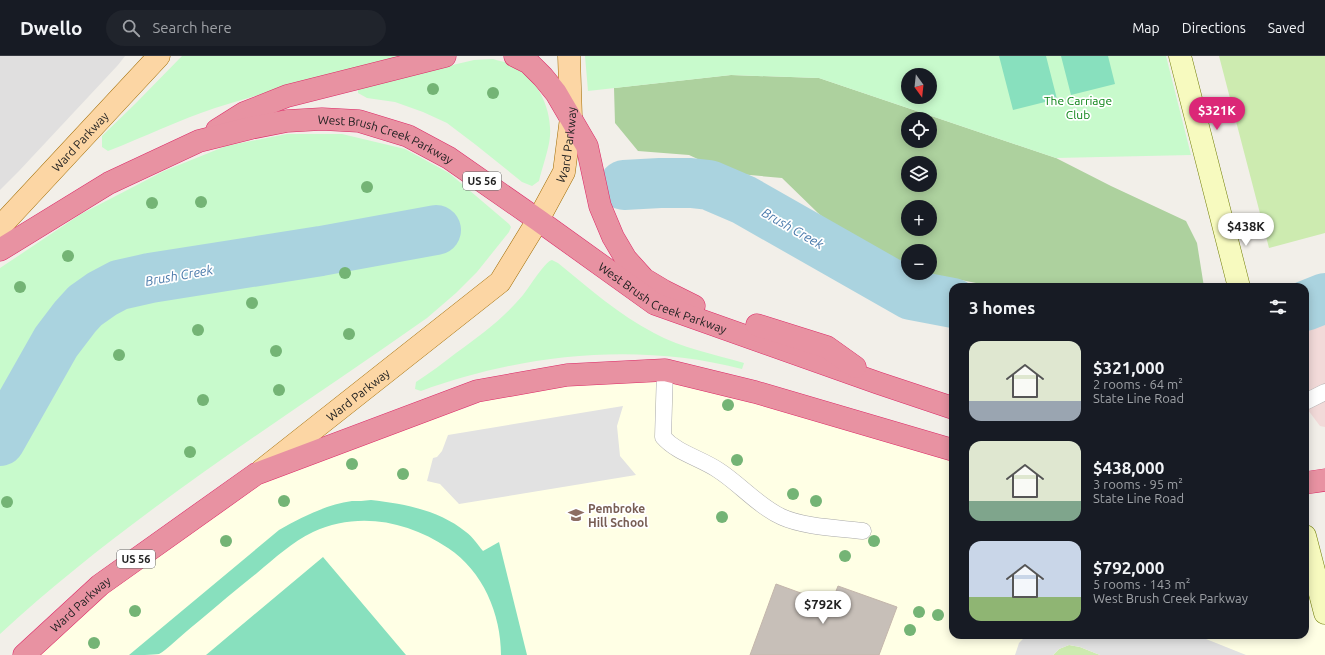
<!DOCTYPE html>
<meta charset="utf-8">
<style>
:root{--surface:#171b24;--page:#20242c;--text:#f1f3f6;--muted:#9ea1a6;--line:#363941;--accent:#db2777}
body{margin:0;font-family:Ubuntu,sans-serif;background:var(--page);color:var(--text);height:100vh;display:flex;flex-direction:column;font-size:15px;white-space:nowrap}
*{box-sizing:border-box;margin:0}
p{font-size:13px;color:var(--muted)}
.icon{flex:none;width:22px;height:22px;fill:none;stroke:currentColor;stroke-width:2;stroke-linecap:round;stroke-linejoin:round}
.map{position:relative;flex:1;overflow:hidden}
.side{position:absolute;left:949px;top:227px;width:360px;height:356px;display:flex;flex-direction:column;background:var(--surface);border-radius:12px;box-shadow:0 2px 10px #0003}
.side>*{flex:none}
.needle{width:26px;rotate:165deg}
.fabs{position:absolute;left:901px;top:12px;display:grid;gap:8px}
.fabs a{display:grid;place-items:center;width:36px;height:36px;border-radius:50%;background:var(--surface);box-shadow:0 2px 10px #0003;font-size:20px}
.price{position:absolute;translate:-50% -34px;padding:0 9px;border-radius:14px;background:#fff;color:#222;font-size:13px;line-height:26px;filter:drop-shadow(0 1px 2px #0008)}
.price::after{content:'';position:absolute;left:50%;top:24px;width:12px;height:9px;margin-left:-6px;background:inherit;clip-path:polygon(0 0,100% 0,50% 100%)}
.price.selected{background:var(--accent);color:#fff}
ul{padding:0;list-style:none}
li{display:flex;align-items:center;gap:12px;height:100px;padding:0 20px}
li span{display:grid;place-items:center;flex:none;width:112px;height:80px;border-radius:12px;color:#555}
li>.icon{margin-inline-start:auto}
span .icon{width:48px;height:48px;fill:#fffc;stroke-width:1}
li b{font-size:17px}
h2{display:flex;justify-content:space-between;align-items:center;height:48px;padding:0 20px;font-size:17px}
header{display:flex;align-items:center;gap:24px;box-sizing:border-box;height:56px;padding:0 20px;background:var(--surface);border-bottom:1px solid var(--line)}
header strong{font-size:19px}
nav{display:flex;gap:22px;margin-inline-start:auto;font-size:14px}
.search{width:280px;height:36px;background:var(--page);display:flex;align-items:center;gap:10px;box-sizing:border-box;padding:0 14px;border-radius:22px;color:var(--muted);font-size:15px}
.map>svg:first-child{display:block}
</style>
<header>
<strong>Dwello</strong>
<div class="search"><svg class="icon" aria-label="search" viewBox="0 0 24 24"><circle cx="10" cy="10" r="6"/><path d="M15 15l6 6"/></svg>Search here</div>
<nav><a>Map</a><a>Directions</a><a>Saved</a></nav>
</header>
<div class="map">
<svg width="1325" height="599" viewBox="0 0 1325 599">
<rect width="100%" height="100%" fill="#f2efe9"/>
<path fill="#e0dfdf" d="M0,0H125L118,9L18,116L0,134Z"/>
<path fill="#f2dad9" d="M1325,253V371L1320,370L1305,350V260Z"/>
<path fill="#ffffe5" d="M665,314L953,394V579H1305V500L1325,557V599H24L256,418L365,377L463,353L483,345L549,331Z"/>
<path fill="#cdebb0" d="M1219,0H1325V177L1269,192Z
M1069,589L1080,591L1100,599H1053L1059,593Z"/>
<path fill="#add19e" fill-rule="evenodd" d="M731,19L819,22L1056,102L1111,130L1186,165L1197,187L1204,231H996L926,217H930V195H908V210L855,188L818,157L782,122L728,117L689,99L638,95L615,67L614,32ZM908,63H930V85H908ZM908,107H930V129H908ZM908,151H930V173H908Z"/>
<path fill="#c8facc" fill-rule="evenodd" d="M182,0H409C345,17 279,32 215,52C179,64 144,81 108,95L102,91V80L136,47Z
M585,0H1166L1191,99L1056,102L819,22L731,19L588,35ZM908,19H930V41H908Z
M493,3C499,5 507,6 513,9C538,23 552,53 550,80C549,93 542,112 539,125L532,130L522,126L476,89L447,67L423,56L395,46L367,42L358,37V31L474,4Z
M287,78H342L405,93L449,117L509,168L511,171L509,176L477,216L456,237L427,262C282,364 130,458 0,578V212L81,158L164,115L226,90Z
M552,204L558,207C589,232 619,259 654,277C681,292 714,298 744,307L742,313C637,286 522,298 421,335L415,333L416,326C430,317 443,307 456,297C480,280 504,262 523,239C529,232 545,205 552,204Z"/>
<path fill="#88e0be" d="M999,0H1046L1057,43L1013,54Z
M1061,0H1108L1115,28L1071,39Z
M371,444C405,448 439,454 466,476C473,481 478,489 483,495L499,486L527,599H501C501,558 483,515 448,492C408,465 358,455 313,476C292,486 275,502 257,517C237,533 218,549 199,565C189,573 180,581 171,589C167,592 163,596 159,598C154,599 136,599 129,599L279,474C302,461 325,449 352,445C358,445 364,445 371,444Z
M323,501L406,599H206Z"/>
<path fill="#e2e2e2" d="M623,350L617,370L620,400L636,419L459,448L440,428L427,425L433,402L437,401L442,395L448,379Z
M1027,579H1196L1246,599H1100L1080,591L1069,589L1059,593L1053,599H1015L1019,587Z"/>
<g fill="none" stroke-linecap="round" stroke-linejoin="round">
<path stroke="#aad3df" stroke-width="50" d="M624,129L660,127H691L709,129L744,144L911,239L953,247
M1305,250L1325,242
M0,385L56,286L75,261L85,250L102,238L119,229L150,222L321,195L436,174"/>
</g>
<path fill="#c7bfb8" stroke="#c4b6ab" d="M776,528L831,548L838,530L897,551L879,599H750Z"/>
<g fill="none" stroke-linecap="round" stroke-linejoin="round">
<defs>
<path id="lane" d="M665,314L663,381C677,397 700,402 718,414C740,428 758,450 782,461C804,471 838,472 863,475
M1305,346L1325,336"/>
<path id="secondary" d="M1180,0L1239,231
M1305,480L1325,557"/>
<g id="primary">
<path id="s1" d="M0,171L159,0"/>
<path id="s2" d="M262,414L500,226L538,164L564,116L571,62L569,0"/>
</g>
<g id="highway">
<path d="M515,0L529,7L543,21L556,37L587,90L600,150L613,181L626,203L644,223L664,235L694,250"/>
<path d="M217,74L244,57L287,40L445,0"/>
<path id="s3" d="M0,194L109,127L199,85L251,72L287,65L322,63L359,65L408,80L449,102L538,164L655,248L878,327L953,352"/>
<path d="M757,269L827,291L855,311"/>
<path d="M1305,427L1325,424"/>
<path id="s4" d="M24,599L100,529L256,418L477,335L567,319L665,314L755,336L953,394"/>
</g>
</defs>
<use href="#lane" stroke="#a9a9a9" stroke-width="17"/>
<use href="#secondary" stroke="#707d05" stroke-width="23"/>
<use href="#primary" stroke="#a06b00" stroke-width="23"/>
<use href="#highway" stroke="#dc2a67" stroke-width="23"/>
<use href="#lane" stroke="#fff" stroke-width="16"/>
<use href="#secondary" stroke="#f7fabf" stroke-width="22"/>
<use href="#primary" stroke="#fcd6a4" stroke-width="22"/>
<use href="#highway" stroke="#e892a2" stroke-width="22"/>
</g>
<g fill="#74b475">
<circle cx="433" cy="33" r="6"/>
<circle cx="493" cy="37" r="6"/>
<circle cx="367" cy="131" r="6"/>
<circle cx="201" cy="146" r="6"/>
<circle cx="152" cy="147" r="6"/>
<circle cx="68" cy="200" r="6"/>
<circle cx="345" cy="217" r="6"/>
<circle cx="20" cy="231" r="6"/>
<circle cx="252" cy="247" r="6"/>
<circle cx="198" cy="274" r="6"/>
<circle cx="349" cy="278" r="6"/>
<circle cx="276" cy="295" r="6"/>
<circle cx="119" cy="299" r="6"/>
<circle cx="279" cy="334" r="6"/>
<circle cx="203" cy="344" r="6"/>
<circle cx="728" cy="349" r="6"/>
<circle cx="190" cy="396" r="6"/>
<circle cx="737" cy="404" r="6"/>
<circle cx="352" cy="408" r="6"/>
<circle cx="403" cy="418" r="6"/>
<circle cx="793" cy="438" r="6"/>
<circle cx="284" cy="445" r="6"/>
<circle cx="816" cy="445" r="6"/>
<circle cx="7" cy="446" r="6"/>
<circle cx="722" cy="461" r="6"/>
<circle cx="226" cy="485" r="6"/>
<circle cx="874" cy="485" r="6"/>
<circle cx="845" cy="500" r="6"/>
<circle cx="135" cy="555" r="6"/>
<circle cx="919" cy="556" r="6"/>
<circle cx="938" cy="559" r="6"/>
<circle cx="910" cy="574" r="6"/>
<circle cx="94" cy="587" r="6"/>
</g>
<defs>
<symbol id="school-bare" viewBox="-9 -9 18 18"><path d="M0-5L7-2L0 1L-7-2ZM-4 1L0 2.5L4 1V4Q0 6-4 4Z" fill="#8d6e63" stroke="#fff" stroke-width="2.5" paint-order="stroke"/></symbol>
</defs>
<g fill-rule="evenodd">
<use href="#school-bare" x="565" y="448" width="22" height="22"/>
</g>
<g text-anchor="middle" dominant-baseline="central" stroke-width="3.5" stroke-linejoin="round" paint-order="stroke">
<g fill="#fff" stroke="#646464" stroke-width="1">
<rect x="463" y="116" width="38" height="18" rx="3"/>
<rect x="117" y="494" width="38" height="18" rx="3"/>
</g>
<g font-size="11" font-weight="bold" fill="#222">
<text x="482" y="125">US 56</text>
<text x="136" y="503">US 56</text>
</g>
<g font-size="12" fill="#0c8416" stroke="#fff">
<text x="1078" y="44">The Carriage<tspan x="1078" dy="14">Club</tspan></text>
</g>
<g font-size="12" fill="#222" stroke="#fff">
<text stroke="none"><textPath href="#s3" startOffset="420">West Brush Creek Parkway</textPath></text>
<text stroke="none"><textPath href="#s1" startOffset="117">Ward Parkway</textPath></text>
<text stroke="none"><textPath href="#s2" startOffset="458">Ward Parkway</textPath></text>
<text stroke="none"><textPath href="#s3" startOffset="744">West Brush Creek Parkway</textPath></text>
<text stroke="none"><textPath href="#s2" startOffset="122">Ward Parkway</textPath></text>
<text stroke="none"><textPath href="#s4" startOffset="76">Ward Parkway</textPath></text>
</g>
<g font-size="12" font-weight="bold" fill="#785e54" stroke="#fff" text-anchor="start">
<text x="588" y="452">Pembroke<tspan x="588" dy="14">Hill School</tspan></text>
</g>
<g font-size="13" font-style="italic" fill="#4a7aab" stroke="#fff">
<text transform="translate(793 172) rotate(30)">Brush Creek</text>
<text transform="translate(179 219) rotate(-10)">Brush Creek</text>
</g>
</g>
</svg>
<div class="fabs">
<a><svg class="needle" viewBox="-14 -14 28 28"><path d="M0-13l5 13h-10z" fill="#e53935"/><path d="M0 13l5-13h-10z" fill="#9ea1a6"/></svg></a>
<a><svg class="icon" aria-label="locate" viewBox="0 0 24 24"><circle cx="12" cy="12" r="6"/><path d="M12 2v4M12 18v4M2 12h4M18 12h4"/></svg></a>
<a><svg class="icon" aria-label="layers" viewBox="0 0 24 24"><path d="M12 4l9 5-9 5-9-5zM3 14l9 5 9-5"/></svg></a>
<a>+</a>
<a>−</a>
</div>
<b class="price selected" style="left:1217px;top:75px">$321K</b>
<b class="price" style="left:1246px;top:191px">$438K</b>
<b class="price" style="left:823px;top:569px">$792K</b>
<section class="side">
<h2>3 homes<svg class="icon" aria-label="filters" viewBox="0 0 24 24"><path d="M4 7h16M4 17h16"/><circle cx="9" cy="7" r="2"/><circle cx="15" cy="17" r="2"/></svg></h2>
<ul>
<li><span style="background:linear-gradient(#dfe7d0 75%,#9aa5b1 0)"><svg class="icon" aria-label="home" viewBox="0 0 24 24"><path d="M3 11l9-7 9 7M6 9v11h12V9"/></svg></span><div><b>$321,000</b><p>2 rooms · 64 m²</p><p>State Line Road</p></div></li>
<li><span style="background:linear-gradient(#dfe7d0 75%,#7fa58c 0)"><svg class="icon" aria-label="home" viewBox="0 0 24 24"><path d="M3 11l9-7 9 7M6 9v11h12V9"/></svg></span><div><b>$438,000</b><p>3 rooms · 95 m²</p><p>State Line Road</p></div></li>
<li><span style="background:linear-gradient(#c9d6e8 70%,#8fb573 0)"><svg class="icon" aria-label="home" viewBox="0 0 24 24"><path d="M3 11l9-7 9 7M6 9v11h12V9"/></svg></span><div><b>$792,000</b><p>5 rooms · 143 m²</p><p>West Brush Creek Parkway</p></div></li>
</ul>
</section>
</div>
